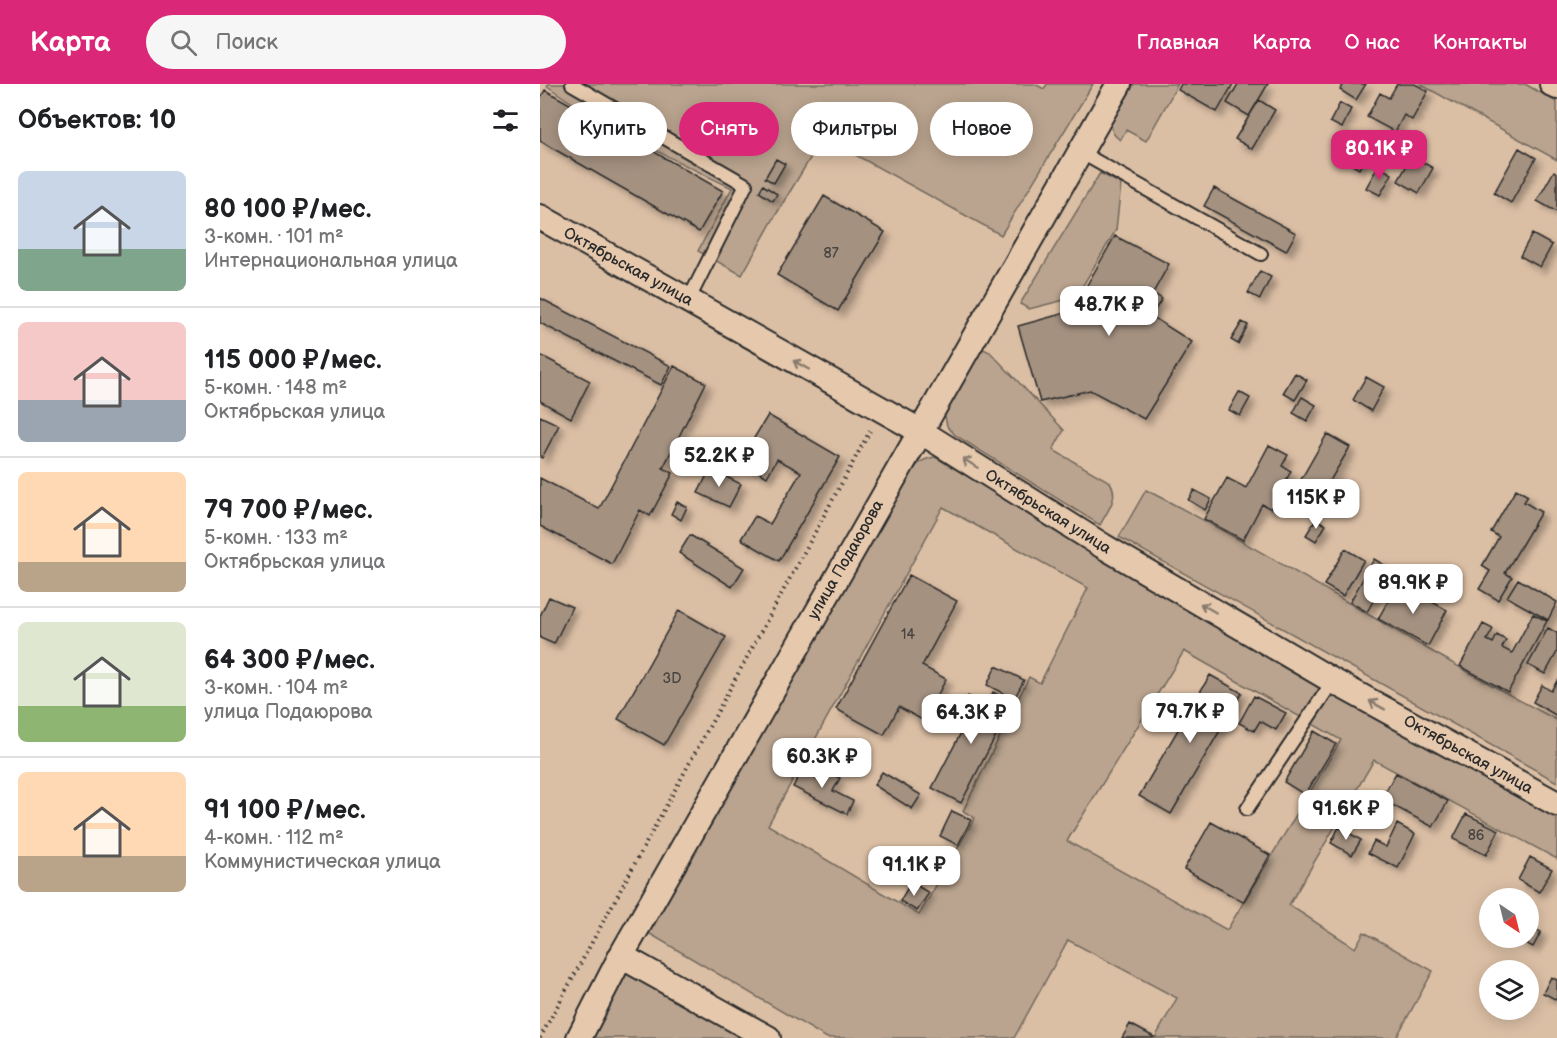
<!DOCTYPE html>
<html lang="ru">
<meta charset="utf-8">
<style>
:root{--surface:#fff;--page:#f6f6f6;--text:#202124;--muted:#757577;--line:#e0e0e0;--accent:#db2777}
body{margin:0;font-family:"Balsamiq Sans",sans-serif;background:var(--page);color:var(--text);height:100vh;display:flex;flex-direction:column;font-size:22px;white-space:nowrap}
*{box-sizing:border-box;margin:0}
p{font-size:20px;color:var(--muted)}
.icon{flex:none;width:33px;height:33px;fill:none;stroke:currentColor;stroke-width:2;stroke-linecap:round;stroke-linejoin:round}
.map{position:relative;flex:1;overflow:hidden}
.sheet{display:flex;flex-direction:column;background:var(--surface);width:540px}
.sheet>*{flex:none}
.hud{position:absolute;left:18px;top:18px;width:570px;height:54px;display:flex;gap:12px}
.needle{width:39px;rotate:145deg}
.controls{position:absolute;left:939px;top:804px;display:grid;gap:12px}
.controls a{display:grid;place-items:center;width:60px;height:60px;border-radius:50%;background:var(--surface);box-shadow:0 3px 15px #0003;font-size:30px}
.price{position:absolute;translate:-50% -51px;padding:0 14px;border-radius:12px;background:#fff;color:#222;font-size:20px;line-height:39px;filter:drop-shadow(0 2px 3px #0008)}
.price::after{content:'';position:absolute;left:50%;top:36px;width:18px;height:14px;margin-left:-9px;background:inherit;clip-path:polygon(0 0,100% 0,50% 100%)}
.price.active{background:var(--accent);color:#fff}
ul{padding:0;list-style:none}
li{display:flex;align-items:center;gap:18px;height:150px;padding:0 18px}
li+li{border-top:2px solid var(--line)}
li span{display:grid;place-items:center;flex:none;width:168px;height:120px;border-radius:9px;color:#555}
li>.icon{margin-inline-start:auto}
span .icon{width:72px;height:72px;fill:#fffc;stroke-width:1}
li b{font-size:26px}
h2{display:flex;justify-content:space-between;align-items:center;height:72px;padding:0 18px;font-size:26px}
.chip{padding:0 21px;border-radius:27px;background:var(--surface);box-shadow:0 3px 15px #0003;font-size:21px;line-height:54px}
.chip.active{background:var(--accent);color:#fff}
header{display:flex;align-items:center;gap:36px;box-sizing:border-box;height:84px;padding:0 30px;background:var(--accent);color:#fff}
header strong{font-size:28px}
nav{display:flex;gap:33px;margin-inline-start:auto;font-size:21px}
.search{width:420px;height:54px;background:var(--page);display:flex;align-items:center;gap:15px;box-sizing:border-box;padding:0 21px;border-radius:33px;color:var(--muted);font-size:22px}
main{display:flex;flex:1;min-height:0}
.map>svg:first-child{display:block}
</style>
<header>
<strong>Карта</strong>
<div class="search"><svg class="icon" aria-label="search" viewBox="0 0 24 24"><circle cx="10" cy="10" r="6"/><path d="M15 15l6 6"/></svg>Поиск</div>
<nav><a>Главная</a><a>Карта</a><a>О нас</a><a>Контакты</a></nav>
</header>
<main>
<section class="sheet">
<h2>Объектов: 10<svg class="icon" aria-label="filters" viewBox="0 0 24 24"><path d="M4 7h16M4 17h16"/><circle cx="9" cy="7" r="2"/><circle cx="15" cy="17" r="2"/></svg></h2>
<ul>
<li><span style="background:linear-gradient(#c9d6e8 65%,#7fa58c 0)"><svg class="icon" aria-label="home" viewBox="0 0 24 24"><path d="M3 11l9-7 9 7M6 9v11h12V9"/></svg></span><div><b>80 100 ₽/мес.</b><p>3-комн. · 101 m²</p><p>Интернациональная улица</p></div></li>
<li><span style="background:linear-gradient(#f6c9c9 65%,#9aa5b1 0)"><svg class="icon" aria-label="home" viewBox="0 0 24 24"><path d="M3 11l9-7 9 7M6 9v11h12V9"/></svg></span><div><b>115 000 ₽/мес.</b><p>5-комн. · 148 m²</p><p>Октябрьская улица</p></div></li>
<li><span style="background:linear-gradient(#ffd9b3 75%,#b9a48a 0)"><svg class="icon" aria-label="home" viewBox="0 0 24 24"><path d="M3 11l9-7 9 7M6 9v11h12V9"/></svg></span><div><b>79 700 ₽/мес.</b><p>5-комн. · 133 m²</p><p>Октябрьская улица</p></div></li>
<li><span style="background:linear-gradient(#dfe7d0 70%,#8fb573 0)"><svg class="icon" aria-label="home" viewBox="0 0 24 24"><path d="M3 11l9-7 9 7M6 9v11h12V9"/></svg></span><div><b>64 300 ₽/мес.</b><p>3-комн. · 104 m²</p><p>улица Подаюрова</p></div></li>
<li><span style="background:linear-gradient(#ffd9b3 70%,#b9a48a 0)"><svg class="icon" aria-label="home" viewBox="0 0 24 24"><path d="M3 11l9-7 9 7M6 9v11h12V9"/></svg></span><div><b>91 100 ₽/мес.</b><p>4-комн. · 112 m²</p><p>Коммунистическая улица</p></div></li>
</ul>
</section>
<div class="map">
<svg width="1017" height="954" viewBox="0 0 1017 954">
<defs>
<filter id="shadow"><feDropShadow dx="5.5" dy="5.5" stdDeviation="3" flood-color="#0004"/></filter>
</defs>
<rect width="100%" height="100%" fill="#dbbfa5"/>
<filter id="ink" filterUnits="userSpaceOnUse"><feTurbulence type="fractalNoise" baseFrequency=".0167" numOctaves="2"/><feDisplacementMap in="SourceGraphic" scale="12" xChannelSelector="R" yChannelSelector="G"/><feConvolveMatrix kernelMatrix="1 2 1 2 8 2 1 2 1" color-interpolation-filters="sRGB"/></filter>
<g filter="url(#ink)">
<path fill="#baa48f" stroke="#72685d" stroke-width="1.5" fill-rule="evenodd" d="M8,0H495L504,5L507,0H553L461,151L283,53L237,129L202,191L158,167L192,104C128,73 65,43 7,2Z
M594,0H638L606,57L586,46L580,56C574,51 571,48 571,40Z
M880,0H985L1017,18V76Z
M560,89L581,100L576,146L536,213L489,225L480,220Z
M441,264L450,268L524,346L513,366L570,398C580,414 567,427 560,441L415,351L407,342L404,328Z
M395,373L854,644L1017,733V775L834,676L749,821L815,864L824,848L893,887L856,954H615L637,914L528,856L474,954H287L105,847L295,514L369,392C376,381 381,375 395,373ZM403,423L548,504L500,599L489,593L423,727L435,734L379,831L228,741ZM644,567L801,656L687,846L527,757Z
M606,406C746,477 877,564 1017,636V698L579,453Z
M84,879L213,954H45Z"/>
<path fill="#a49180" stroke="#2b2b2b" stroke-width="1.5" filter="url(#shadow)" d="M641,0H693L677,28L638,6Z
M698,0H728L709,32L687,19Z
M804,0H826L816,16L800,6Z
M857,0H875L888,7L872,36L864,31L855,48L827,33L840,9L849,14Z
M5,6L183,107L159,148L0,57V15Z
M719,16L735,26L712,65L695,55Z
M800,19L811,25L802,44L790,38Z
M979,64L996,74L971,119L954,109Z
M813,67L825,74L819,85L807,78Z
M872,72L893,84L879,109L858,97Z
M236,75L245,80L234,99L225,94Z
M838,82L852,90L840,111L826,104Z
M1014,87L1017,89V128L997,117Z
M223,101L237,110L233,117L219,108Z
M674,104L756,149L746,167L664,122Z
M284,112L345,148L298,227L237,191Z
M992,150L1012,161L1000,183L980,172Z
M575,152L629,180L613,209L622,215L611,232L652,258L604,335L550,306L500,318L478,242L532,227Z
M720,187L731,193L720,215L708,209Z
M0,214L131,282L121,301L0,239Z
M702,238L708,241L698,260L691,256Z
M0,271L50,297L31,334L0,317Z
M134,282L166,299L123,384L133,389L110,432L100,426L72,480L0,442V394L59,425Z
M755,289L767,296L755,316L743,309Z
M826,293L844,303L831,327L813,316Z
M699,308L710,314L700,332L689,326Z
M762,313L776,321L767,337L753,329Z
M228,331L300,373L239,477L201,455L215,432L230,440L261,388L237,375L227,393L200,377Z
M0,332L19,341L2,374L0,373Z
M787,350L810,363L781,412L759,399Z
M729,361L748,371L742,382L751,387L731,425L722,420L703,456L664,435L687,394L706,404Z
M170,385L201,400L189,423L158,409Z
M976,405L988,412L984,418L1001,428L965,489L972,493L958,516L939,505L950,487L942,482L959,453L951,448Z
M654,406L671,415L665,426L648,416Z
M137,418L147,423L141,436L131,430Z
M776,435L786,441L776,457L766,451Z
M150,451L204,484L192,503L139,469Z
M805,465L824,476L803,512L784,501Z
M834,475L851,485L827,528L810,518Z
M369,491L417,517L382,582L406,595L384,637L359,623L344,651L296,625Z
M978,495L1017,518L1008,536L967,513Z
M858,499L907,526L888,562L838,535Z
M9,513L32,523L14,560L0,554V532Z
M139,526L186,553L124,661L78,635Z
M993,530L1007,537L968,608L920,582L943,540L953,545L947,556L953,559L957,551L966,556L962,564L972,569Z
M1008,544L1017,549V568L1005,590L988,581Z
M456,582L484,596L474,615L447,601Z
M670,591L702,609L631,730L599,712Z
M1017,597V632L993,618L1002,601L1011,607Z
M453,608L470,617L463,630L466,632L421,719L392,704L426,639L417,634L428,612L446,622Z
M714,612L746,629L736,646L720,637L714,647L699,639Z
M774,647L796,660L765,711L744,698Z
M267,675L274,679L269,690L284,698L289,689L300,694L293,707L313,717L307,730L253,703Z
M342,688L381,711L372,725L334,701Z
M856,689L908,717L893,743L841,715Z
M412,727L431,736L418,761L400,752Z
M926,730L959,746L946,771L913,755Z
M671,738L730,771L703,818L644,785Z
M857,740L875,750L858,784L828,769L834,757L846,763Z
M799,743L821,756L812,771L791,759Z
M990,773L1012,785L999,808L978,796Z
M371,798L389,809L377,827L360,817Z
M988,842L1001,848L993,863L978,855L979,854H988Z
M1011,893L1017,896V916L1003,909Z
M590,940L614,953L613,954H582Z"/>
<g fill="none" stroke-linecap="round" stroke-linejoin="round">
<defs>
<path id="lane" d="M32,0L206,101L148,217
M540,68L721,170
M707,725L793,597"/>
<path id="street" d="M1012,0L1017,3
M0,133L380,347L563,462L793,597L1017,720
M81,872L228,954
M39,954L81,872L579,0"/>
</defs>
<use href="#lane" stroke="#2b2b2b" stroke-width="16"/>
<use href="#street" stroke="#2b2b2b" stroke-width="28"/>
<path stroke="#2b2b2b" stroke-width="4" stroke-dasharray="1.5 4.5" stroke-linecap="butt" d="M0,954L330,347"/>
<use href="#lane" stroke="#e6c9ad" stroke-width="12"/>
<use href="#street" stroke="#e6c9ad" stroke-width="24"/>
</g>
<defs><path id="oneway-shaft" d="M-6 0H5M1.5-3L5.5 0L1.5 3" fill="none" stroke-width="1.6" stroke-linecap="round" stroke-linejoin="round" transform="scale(1.5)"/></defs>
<g stroke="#887a6c">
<use href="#oneway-shaft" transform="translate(261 281) rotate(-151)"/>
<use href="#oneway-shaft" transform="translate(430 379) rotate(-148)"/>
<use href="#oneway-shaft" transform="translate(668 524) rotate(-150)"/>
<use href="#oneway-shaft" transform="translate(837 621) rotate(-151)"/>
</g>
</g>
<g text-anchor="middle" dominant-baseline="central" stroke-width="4.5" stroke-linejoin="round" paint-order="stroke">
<g font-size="14" fill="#494440">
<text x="291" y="169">87</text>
<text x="368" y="550">14</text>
<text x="132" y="594">3D</text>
<text x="936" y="751">86</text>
</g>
<g font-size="16" fill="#2b2b2b" stroke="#e6c9ad">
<text transform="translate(88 183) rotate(29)">Октябрьская улица</text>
<text transform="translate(508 428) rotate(32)">Октябрьская улица</text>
<text transform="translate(306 476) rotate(-60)">улица Подаюрова</text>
<text transform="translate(928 671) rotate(29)">Октябрьская улица</text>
</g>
</g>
</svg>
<div class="controls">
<a><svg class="needle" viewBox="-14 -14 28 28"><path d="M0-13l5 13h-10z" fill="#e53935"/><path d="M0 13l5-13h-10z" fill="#757577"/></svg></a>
<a><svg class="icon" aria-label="layers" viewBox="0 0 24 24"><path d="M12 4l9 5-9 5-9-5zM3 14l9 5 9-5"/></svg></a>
</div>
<b class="price active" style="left:839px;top:97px">80.1K ₽</b>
<b class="price" style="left:569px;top:253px">48.7K ₽</b>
<b class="price" style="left:179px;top:404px">52.2K ₽</b>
<b class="price" style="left:776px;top:446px">115K ₽</b>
<b class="price" style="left:873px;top:531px">89.9K ₽</b>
<b class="price" style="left:650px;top:660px">79.7K ₽</b>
<b class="price" style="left:431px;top:661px">64.3K ₽</b>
<b class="price" style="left:282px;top:705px">60.3K ₽</b>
<b class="price" style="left:806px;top:757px">91.6K ₽</b>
<b class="price" style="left:374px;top:813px">91.1K ₽</b>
<div class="hud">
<a class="chip">Купить</a>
<a class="chip active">Снять</a>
<a class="chip">Фильтры</a>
<a class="chip">Новое</a>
</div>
</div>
</main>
